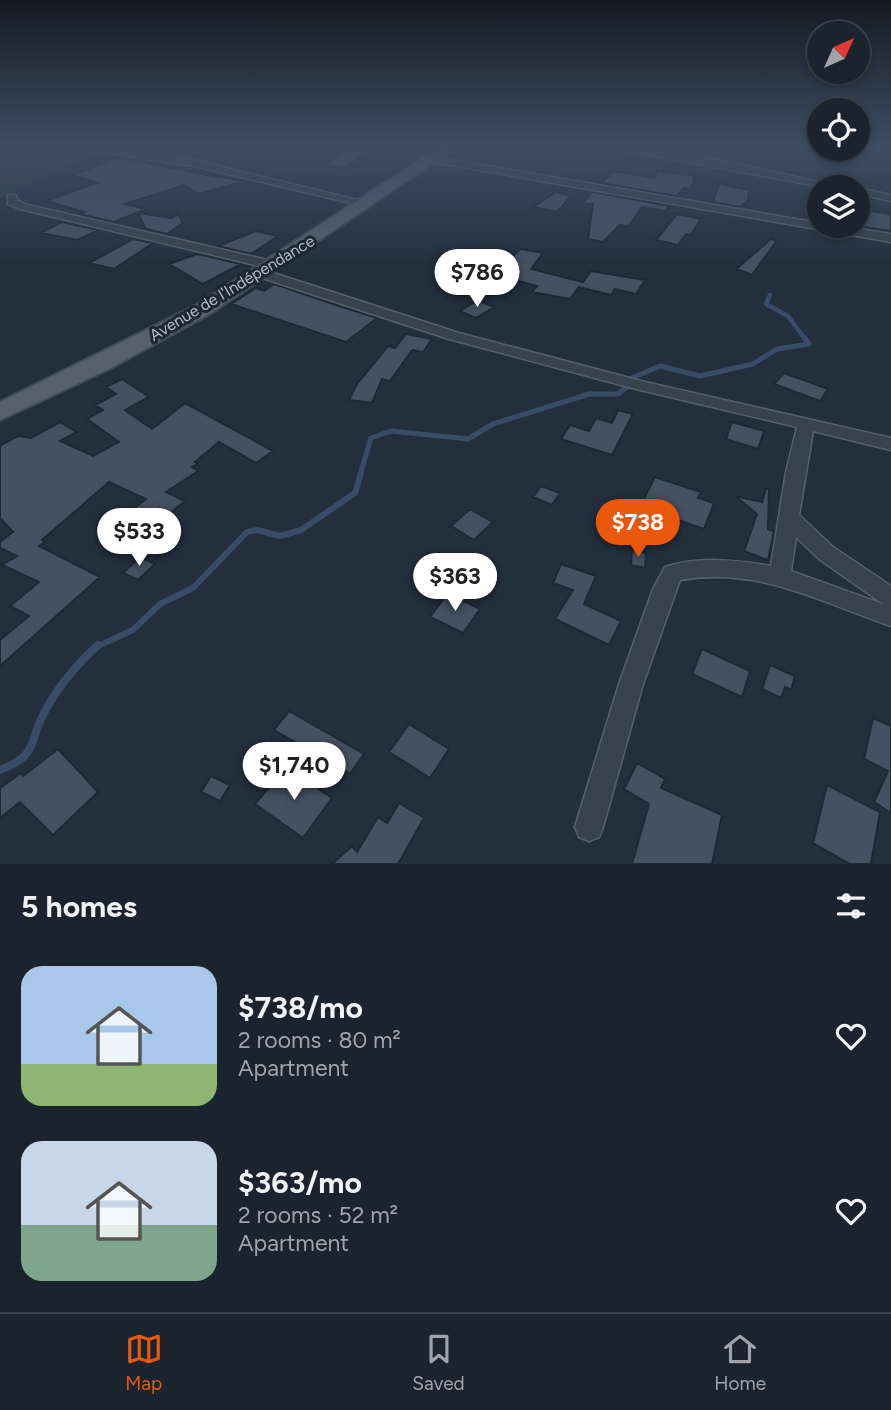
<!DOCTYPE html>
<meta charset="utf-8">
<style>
:root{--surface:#1b232e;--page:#282f3a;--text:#f1f3f6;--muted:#a0a4aa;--line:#39404a;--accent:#ea580c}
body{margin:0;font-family:Figtree,sans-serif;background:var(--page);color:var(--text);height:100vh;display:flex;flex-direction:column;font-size:26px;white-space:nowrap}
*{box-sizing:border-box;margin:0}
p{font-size:23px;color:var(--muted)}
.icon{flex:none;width:38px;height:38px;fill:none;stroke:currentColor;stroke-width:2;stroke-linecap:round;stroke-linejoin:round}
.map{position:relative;height:864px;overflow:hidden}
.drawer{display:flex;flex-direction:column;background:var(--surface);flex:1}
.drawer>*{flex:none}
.needle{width:46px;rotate:45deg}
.controls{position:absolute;left:807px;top:21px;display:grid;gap:14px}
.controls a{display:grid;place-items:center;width:63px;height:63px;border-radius:50%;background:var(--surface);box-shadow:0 4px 10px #0003,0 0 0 2px var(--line);font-size:35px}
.price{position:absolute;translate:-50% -60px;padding:0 16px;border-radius:24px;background:#fff;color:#222;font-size:23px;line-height:46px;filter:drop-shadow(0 2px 4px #0008)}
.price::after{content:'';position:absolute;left:50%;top:42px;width:21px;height:16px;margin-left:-10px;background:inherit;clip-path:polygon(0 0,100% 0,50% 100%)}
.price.active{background:var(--accent);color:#fff}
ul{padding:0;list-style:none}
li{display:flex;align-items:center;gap:21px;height:175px;padding:0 21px}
li span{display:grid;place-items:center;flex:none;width:196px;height:140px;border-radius:21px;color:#555}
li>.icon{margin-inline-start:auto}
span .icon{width:84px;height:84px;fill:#fffc;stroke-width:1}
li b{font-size:30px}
h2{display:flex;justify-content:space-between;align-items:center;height:84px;padding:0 21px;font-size:30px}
.tabs{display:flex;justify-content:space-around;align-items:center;height:98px;border-top:2px solid var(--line);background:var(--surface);font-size:19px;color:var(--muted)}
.tabs a{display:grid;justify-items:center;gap:4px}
.tabs .active{color:var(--accent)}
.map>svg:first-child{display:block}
</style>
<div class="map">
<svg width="891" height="864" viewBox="0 0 891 864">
<rect width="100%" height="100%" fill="#242f3e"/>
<path fill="#263c3f" d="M0,145H117L0,198Z"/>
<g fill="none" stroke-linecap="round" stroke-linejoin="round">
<path stroke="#394c67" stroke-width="4.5" d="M770,295L766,304L788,316L805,339"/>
<path stroke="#394c67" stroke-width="5" d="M632,378L660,366L700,376L753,364L777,349L809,344L804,337
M360,475L371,438L391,431L468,439L493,424L589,394H618L628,386"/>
<path stroke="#394c67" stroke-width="6" d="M96,647L133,630L160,604L193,588L247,532L257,530L280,536L301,530L355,493L361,473"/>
<path stroke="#394c67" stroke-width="8" d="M0,770C39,754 27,746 44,713C56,689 78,663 98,645"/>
</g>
<path fill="#455162" stroke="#1f2835" stroke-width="2" d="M351,145H376L346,168L326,165Z
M117,157L202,174L245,181L199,194L184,185L125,204L146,209L114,222L79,214L84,212L46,201L97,183L73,175Z
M613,171L654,178L657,171L695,176L691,189L683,188L677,196L601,183Z
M719,184L749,190L748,200L740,207L713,202Z
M556,192L571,196L557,212L533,207Z
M592,192L669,206L665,211L642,207L629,226L620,225L603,242L588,239L593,204L582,203Z
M862,210L891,214V231L865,227Z
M138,213L172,218L178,214L183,223L167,234L146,229Z
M677,214L701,219L691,235L686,234L678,245L656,240Z
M62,222L98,230L78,240L41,233Z
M256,231L278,236L251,254L218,246Z
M772,238L776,242L752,275L736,269Z
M133,239L153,243L114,269L89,263Z
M521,249L543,253L531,269L583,282L591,271L645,280L636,294L615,289L611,295L579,287L570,299L532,292L537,286L508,278L512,274L495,271Z
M197,254L241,264L203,284L169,264Z
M274,284L342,307L377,318L346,342L231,304L256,288L264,291Z
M478,300L494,307L476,318L460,311Z
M406,334L432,339L423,352L412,350L390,381L382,379L372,403L349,400L357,384L388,346L395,348Z
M784,373L828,389L820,401L774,384Z
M122,379L149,397L125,410L152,429L185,403L273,451L256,463L219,442L195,462L198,464L192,467L198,471L166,492L185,501L151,529L170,540L156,551L110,527L146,499L109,482L42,540L45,542L39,546L100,577L0,666V640L29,616L10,606L39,582L2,565L17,556L0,548V542L13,532L0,518V446L18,436L31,438L60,422L76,432L60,441L93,456L119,442L87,419L103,410L95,405L116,394L106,387Z
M618,410L633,414L612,455L561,439L570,425L589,431L596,418L612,423Z
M732,422L764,431L758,449L726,439Z
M655,477L701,492L698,498L714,503L704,529L640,507Z
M541,486L560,493L552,505L533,497Z
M766,488L769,489L768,529L774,531L768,560L744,551L757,514L735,496L762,502Z
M470,509L493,522L474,540L451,526Z
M632,550L646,553L645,568L631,565Z
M140,557L155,564L138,580L123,573Z
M561,564L596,576L584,604L621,621L609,645L555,619L573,590L553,583Z
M448,593L480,609L463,633L430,617Z
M702,649L750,671L742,697L692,674Z
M770,665L795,676L791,690L785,687L781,698L762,689Z
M289,711L364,754L350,774L274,730Z
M873,718L891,726V813L874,802L888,771L864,759Z
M409,724L449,749L430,778L389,752Z
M58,749L98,792L53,835L20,802L0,818V788L21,773L23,776Z
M637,763L665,779L661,788L722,815L712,864H632L649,804L624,789Z
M286,767L332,798L303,838L255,804Z
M211,776L230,785L220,801L201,792Z
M827,785L880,812L871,864H850L813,843Z
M399,803L424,818L398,864H332L352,846L357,852L378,817L387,823Z"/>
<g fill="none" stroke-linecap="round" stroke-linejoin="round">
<defs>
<path id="minor" d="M57,145H84L194,160L373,204L368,207L194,166Z
M597,145H621L720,160L841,187H822Z
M430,156L819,223V226H839L891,234V242L427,161V157Z
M858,188L891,195V201L858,194Z
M8,195H16L17,200L28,205L272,261L278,265L272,269L20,209L8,204Z
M261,269L459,333L645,382L891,438V450L813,431L799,515L833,547L891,586V607L883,604L819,559L796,537L791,571L891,607V626C820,602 758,566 680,580L643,684L603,827L599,837L589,841L579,837L575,827L619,684L653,589L665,567C699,556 736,560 771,566L786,472L797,427L636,389L449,339L256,276V270Z"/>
<path id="primary" d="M443,145H460L211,313L111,368L0,420V402L197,305Z"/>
</defs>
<use href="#minor" stroke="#565f6c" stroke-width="3"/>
<use href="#primary" stroke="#414a57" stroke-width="4"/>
<use href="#minor" fill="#38414e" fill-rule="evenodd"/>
<use href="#primary" fill="#56606e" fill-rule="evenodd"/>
</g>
<linearGradient id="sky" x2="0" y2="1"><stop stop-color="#141a22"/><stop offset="0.55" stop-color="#3f4d63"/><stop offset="1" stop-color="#3f4d63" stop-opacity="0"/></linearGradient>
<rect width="891" height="266" fill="url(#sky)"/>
<g text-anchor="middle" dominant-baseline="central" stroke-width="6" stroke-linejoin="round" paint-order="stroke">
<g font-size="16" fill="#b4bcc9" stroke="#1d2633">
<text transform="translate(232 288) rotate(-31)">Avenue de l'Indépendance</text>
</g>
</g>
</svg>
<div class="controls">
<a><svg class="needle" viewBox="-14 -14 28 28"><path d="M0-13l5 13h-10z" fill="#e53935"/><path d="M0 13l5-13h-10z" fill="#a0a4aa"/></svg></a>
<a><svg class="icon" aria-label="locate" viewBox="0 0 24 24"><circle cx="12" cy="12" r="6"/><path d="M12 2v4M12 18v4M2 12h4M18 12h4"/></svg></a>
<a><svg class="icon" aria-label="layers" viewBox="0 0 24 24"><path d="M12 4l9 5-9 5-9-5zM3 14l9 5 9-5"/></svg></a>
</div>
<b class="price" style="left:477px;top:309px">$786</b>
<b class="price active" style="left:638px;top:559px">$738</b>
<b class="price" style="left:139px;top:568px">$533</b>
<b class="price" style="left:455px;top:613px">$363</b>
<b class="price" style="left:294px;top:802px">$1,740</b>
</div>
<section class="drawer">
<h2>5 homes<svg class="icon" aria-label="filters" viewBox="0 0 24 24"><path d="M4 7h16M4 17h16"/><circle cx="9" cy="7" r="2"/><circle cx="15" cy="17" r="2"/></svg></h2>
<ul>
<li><span style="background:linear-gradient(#a9c7e8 70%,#8fb573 0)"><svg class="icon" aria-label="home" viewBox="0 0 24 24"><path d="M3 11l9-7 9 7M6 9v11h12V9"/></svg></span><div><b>$738/mo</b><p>2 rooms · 80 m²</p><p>Apartment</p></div><svg class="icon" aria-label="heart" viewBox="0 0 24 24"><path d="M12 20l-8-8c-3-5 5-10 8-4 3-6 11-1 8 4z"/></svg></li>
<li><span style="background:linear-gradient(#c9d6e8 60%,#7fa58c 0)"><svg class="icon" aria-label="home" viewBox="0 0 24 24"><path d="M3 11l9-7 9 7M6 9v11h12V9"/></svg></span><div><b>$363/mo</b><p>2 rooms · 52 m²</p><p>Apartment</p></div><svg class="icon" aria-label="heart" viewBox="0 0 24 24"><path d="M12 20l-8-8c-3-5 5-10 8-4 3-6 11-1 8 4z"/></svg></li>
</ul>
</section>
<nav class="tabs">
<a class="active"><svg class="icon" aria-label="map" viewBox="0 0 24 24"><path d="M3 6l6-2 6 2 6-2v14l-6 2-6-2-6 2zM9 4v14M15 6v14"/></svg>Map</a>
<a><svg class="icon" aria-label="saved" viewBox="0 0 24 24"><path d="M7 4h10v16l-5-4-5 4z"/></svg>Saved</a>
<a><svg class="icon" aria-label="home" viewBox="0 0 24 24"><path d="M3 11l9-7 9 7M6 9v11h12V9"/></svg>Home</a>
</nav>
